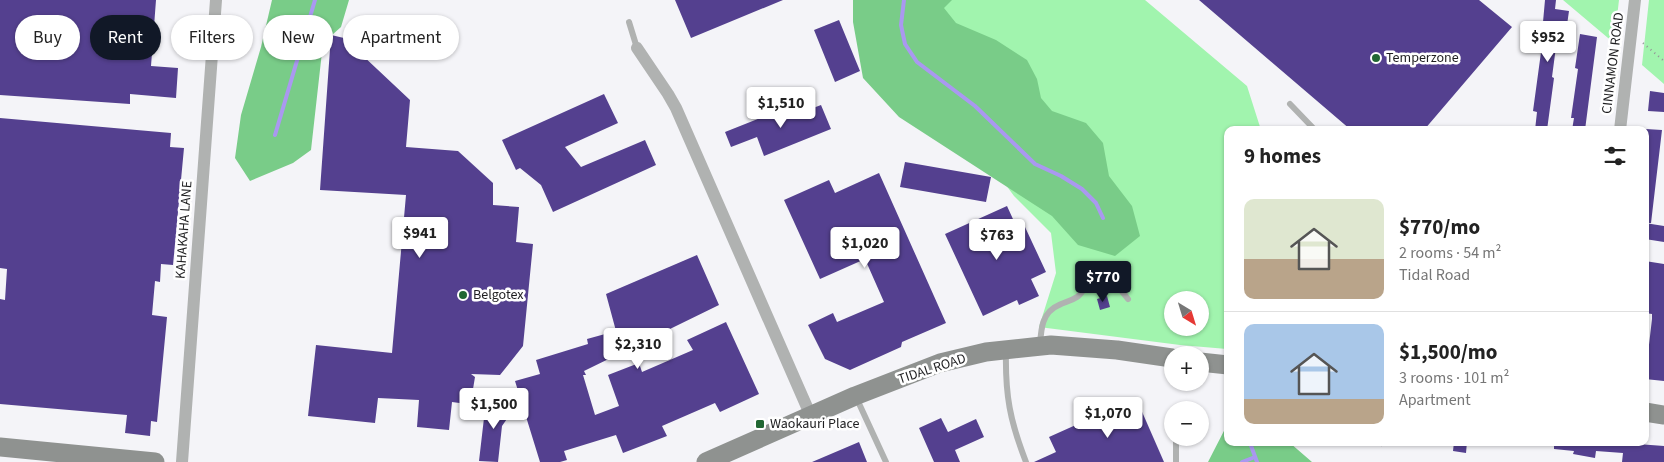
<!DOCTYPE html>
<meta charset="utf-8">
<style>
:root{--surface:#fff;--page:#f6f6f6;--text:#222;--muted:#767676;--line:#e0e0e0;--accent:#111827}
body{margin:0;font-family:"Source Sans 3",sans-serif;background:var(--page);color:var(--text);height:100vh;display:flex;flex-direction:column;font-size:19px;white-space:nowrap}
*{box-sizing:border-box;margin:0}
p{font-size:16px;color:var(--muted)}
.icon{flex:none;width:28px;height:28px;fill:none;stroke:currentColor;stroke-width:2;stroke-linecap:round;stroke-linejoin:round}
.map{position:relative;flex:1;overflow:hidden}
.drawer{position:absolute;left:1224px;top:126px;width:425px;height:320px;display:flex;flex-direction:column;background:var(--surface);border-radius:10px;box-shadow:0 1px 4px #0004}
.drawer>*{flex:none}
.top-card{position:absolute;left:15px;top:15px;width:475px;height:45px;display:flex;gap:10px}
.needle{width:32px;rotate:142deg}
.buttons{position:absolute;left:1164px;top:291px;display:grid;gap:10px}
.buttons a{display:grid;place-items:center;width:45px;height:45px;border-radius:50%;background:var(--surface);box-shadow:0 1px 4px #0004;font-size:25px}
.price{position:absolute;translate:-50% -42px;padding:0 11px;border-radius:5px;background:#fff;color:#222;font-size:16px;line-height:32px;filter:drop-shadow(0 1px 2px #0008)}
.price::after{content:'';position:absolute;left:50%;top:30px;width:15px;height:11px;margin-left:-8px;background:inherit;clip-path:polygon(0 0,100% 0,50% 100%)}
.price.current{background:var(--accent);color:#fff}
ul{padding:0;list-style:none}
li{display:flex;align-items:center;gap:15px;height:125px;padding:0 20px}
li+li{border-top:1px solid var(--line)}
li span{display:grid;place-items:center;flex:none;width:140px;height:100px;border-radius:10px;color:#555}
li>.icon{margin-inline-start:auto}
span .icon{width:60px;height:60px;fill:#fffc;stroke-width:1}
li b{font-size:21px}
h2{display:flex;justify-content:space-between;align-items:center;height:60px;padding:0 20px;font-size:21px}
.pill{padding:0 18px;border-radius:22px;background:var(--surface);box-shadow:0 1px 4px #0004;font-size:18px;line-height:45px}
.pill.current{background:var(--accent);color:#fff}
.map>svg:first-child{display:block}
</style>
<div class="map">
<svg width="1664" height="462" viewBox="0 0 1664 462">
<rect width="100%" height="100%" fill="#f4f4f8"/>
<path fill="#a1f4ae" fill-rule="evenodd" d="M922,0H1145L1247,86L1261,130H1228L1227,349L1180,345L1039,327L1056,273L1051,233L1014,196L992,166ZM1172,300H1200V328H1172Z
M1563,0H1619L1614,43Z
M1649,0H1664V84L1642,65Z"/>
<path fill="#79cc88" d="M272,0H349L341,27L323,43L311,150L293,163L250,181L235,158L241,115L261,47Z
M853,0H952L944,8L956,23L996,40L1027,60L1037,79L1041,98L1052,111L1086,123L1103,143L1109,176L1132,206L1140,236L1115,256L1078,245L1052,216L899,117L863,78L853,22Z
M1227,425L1228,442L1290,443L1312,462H1208Z"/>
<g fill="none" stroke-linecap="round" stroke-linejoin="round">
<path stroke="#aa98f0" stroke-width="4" d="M904,0L901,25L905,44L917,62L975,106L1035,164L1061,176L1082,189L1096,203L1103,218
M275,135L315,0
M1250,443L1257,462
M1242,462L1255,457"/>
</g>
<path fill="#54408f" d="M0,0H156L151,66L178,68L176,98L130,94V104L0,95Z
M675,0H783L691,38Z
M1199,0H1479L1512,27L1424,130H1351Z
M1545,0H1556L1555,9L1569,11L1567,25L1559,24L1552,77L1554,78L1547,130H1535L1537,112L1533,111L1545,23L1543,22Z
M839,20L860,71L835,82L814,30Z
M1580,34L1597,37L1585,130H1572L1574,118H1571L1578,69L1575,68Z
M331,35L344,38L410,100L406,147L458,151L493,183V205L519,207L516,242L533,244L523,346L500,375L471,374L475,377L472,395L467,404L452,402L449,430L417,427L419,400L378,398L375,423L308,416L316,345L392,353L406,195L320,190Z
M1650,91L1664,93V112L1648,111Z
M604,94L618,123L565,147L581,167L645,140L656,165L553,212L541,185L520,168L516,170L502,140Z
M796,104L800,113L821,105L831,129L764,156L757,137L731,147L725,132Z
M0,118L171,133L170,147L184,148L173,265L161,264L160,282L155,281L152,315L167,317L157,422L151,421L150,436L125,433L127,415L0,404V299L5,300L7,269L0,268Z
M1646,129L1662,130L1651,223H1645Z
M905,162L991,177L986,202L900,187Z
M879,173L946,323L902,342L901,347L850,370L825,359L808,325L833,313L837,322L884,302L865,259L820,279L784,200L829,180L835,193Z
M1007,206L1018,230L1025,227L1046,272L1031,279L1039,296L1019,305L1017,300L983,316L945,234Z
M1645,223L1664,226V242L1645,239Z
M697,255L719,305L584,371L586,375H583L595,415L619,406L608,375L639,363L642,372L693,350L687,340L726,322L759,394L720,412L715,403L662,426L667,436L623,453L616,435L564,451L567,460L560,462H540L515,381L540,374L536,360L588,344L587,339L616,331L606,294Z
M1645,261L1664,264V381L1645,379L1652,319V314L1645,313Z
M1107,296L1110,307L1100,310L1097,299Z
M501,396L516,406L502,426L498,462L479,461L484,418Z
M1136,398L1164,462H1034L1056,452L1049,437Z
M941,418L948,432L976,419L984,437L955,450L960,462H934L919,428Z
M859,442L867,462H812Z
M1454,442H1467L1466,453L1453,451Z
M1554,442L1624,443L1664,446V462H1622L1623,453L1596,451L1595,458L1573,454L1574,451L1554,449Z"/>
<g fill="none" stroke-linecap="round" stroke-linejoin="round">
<path stroke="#959598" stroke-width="2" stroke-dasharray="1 4" stroke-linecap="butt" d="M1643,43L1664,61
M1381,446L1382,442"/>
<path stroke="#b0b2b1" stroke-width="6" d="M629,22L637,48
M1290,104L1315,130
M1040,345C1041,329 1042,312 1059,305C1065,302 1071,301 1077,297C1082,294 1084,287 1090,283C1108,271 1118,286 1128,299
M1006,351C1005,395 1010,421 1026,462
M856,397L886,462
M1176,438V462"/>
<path stroke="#b0b2b1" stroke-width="12" d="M637,48L668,94L676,108L810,414
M1620,130L1635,0
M182,462L216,0"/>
<path stroke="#8f9290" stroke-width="19" d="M1200,362L1228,365
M1645,412L1664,415
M0,447L155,462
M706,462L855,396L940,363L986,352L1051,345L1117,350L1172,358"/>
</g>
<g fill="#216733" stroke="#fff" stroke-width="2">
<circle cx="1376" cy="58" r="5"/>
<circle cx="463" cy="295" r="5"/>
<rect x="755" y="419" width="10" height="10" rx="2.5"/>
</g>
<g text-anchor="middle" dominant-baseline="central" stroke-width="5" stroke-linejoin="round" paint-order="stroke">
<g font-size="14" fill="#1e1e20" stroke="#fff" text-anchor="start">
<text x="1386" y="58">Temperzone</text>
<text x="473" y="295">Belgotex</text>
<text x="770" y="424">Waokauri Place</text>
</g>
<g font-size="14" fill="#1e1e20" stroke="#fff">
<text transform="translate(1613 63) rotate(-83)">CINNAMON ROAD</text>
<text transform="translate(184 230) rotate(-86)">KAHAKAHA LANE</text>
<text transform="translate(932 369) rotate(-18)">TIDAL ROAD</text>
</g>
</g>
</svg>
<div class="buttons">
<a><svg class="needle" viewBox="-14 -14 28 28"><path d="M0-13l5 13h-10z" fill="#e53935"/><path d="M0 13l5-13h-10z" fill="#767676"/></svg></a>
<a>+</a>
<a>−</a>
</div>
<b class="price" style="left:1548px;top:63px">$952</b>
<b class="price" style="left:781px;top:129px">$1,510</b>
<b class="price" style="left:420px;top:259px">$941</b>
<b class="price" style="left:997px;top:261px">$763</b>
<b class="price" style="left:865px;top:269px">$1,020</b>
<b class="price current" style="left:1103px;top:303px">$770</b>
<b class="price" style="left:638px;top:370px">$2,310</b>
<b class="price" style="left:494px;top:430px">$1,500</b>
<b class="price" style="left:1108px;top:439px">$1,070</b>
<div class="top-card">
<a class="pill">Buy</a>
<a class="pill current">Rent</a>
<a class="pill">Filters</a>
<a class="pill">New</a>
<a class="pill">Apartment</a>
</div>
<section class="drawer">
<h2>9 homes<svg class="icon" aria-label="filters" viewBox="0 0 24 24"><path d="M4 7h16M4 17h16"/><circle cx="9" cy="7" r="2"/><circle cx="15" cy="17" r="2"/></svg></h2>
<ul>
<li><span style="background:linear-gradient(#dfe7d0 60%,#b9a48a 0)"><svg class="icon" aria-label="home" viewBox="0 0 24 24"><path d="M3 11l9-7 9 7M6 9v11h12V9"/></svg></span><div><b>$770/mo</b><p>2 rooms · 54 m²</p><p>Tidal Road</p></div></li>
<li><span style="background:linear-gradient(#a9c7e8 75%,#b9a48a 0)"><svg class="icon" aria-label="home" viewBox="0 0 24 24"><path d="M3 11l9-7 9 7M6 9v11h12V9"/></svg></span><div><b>$1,500/mo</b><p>3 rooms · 101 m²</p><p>Apartment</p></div></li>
</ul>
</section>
</div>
